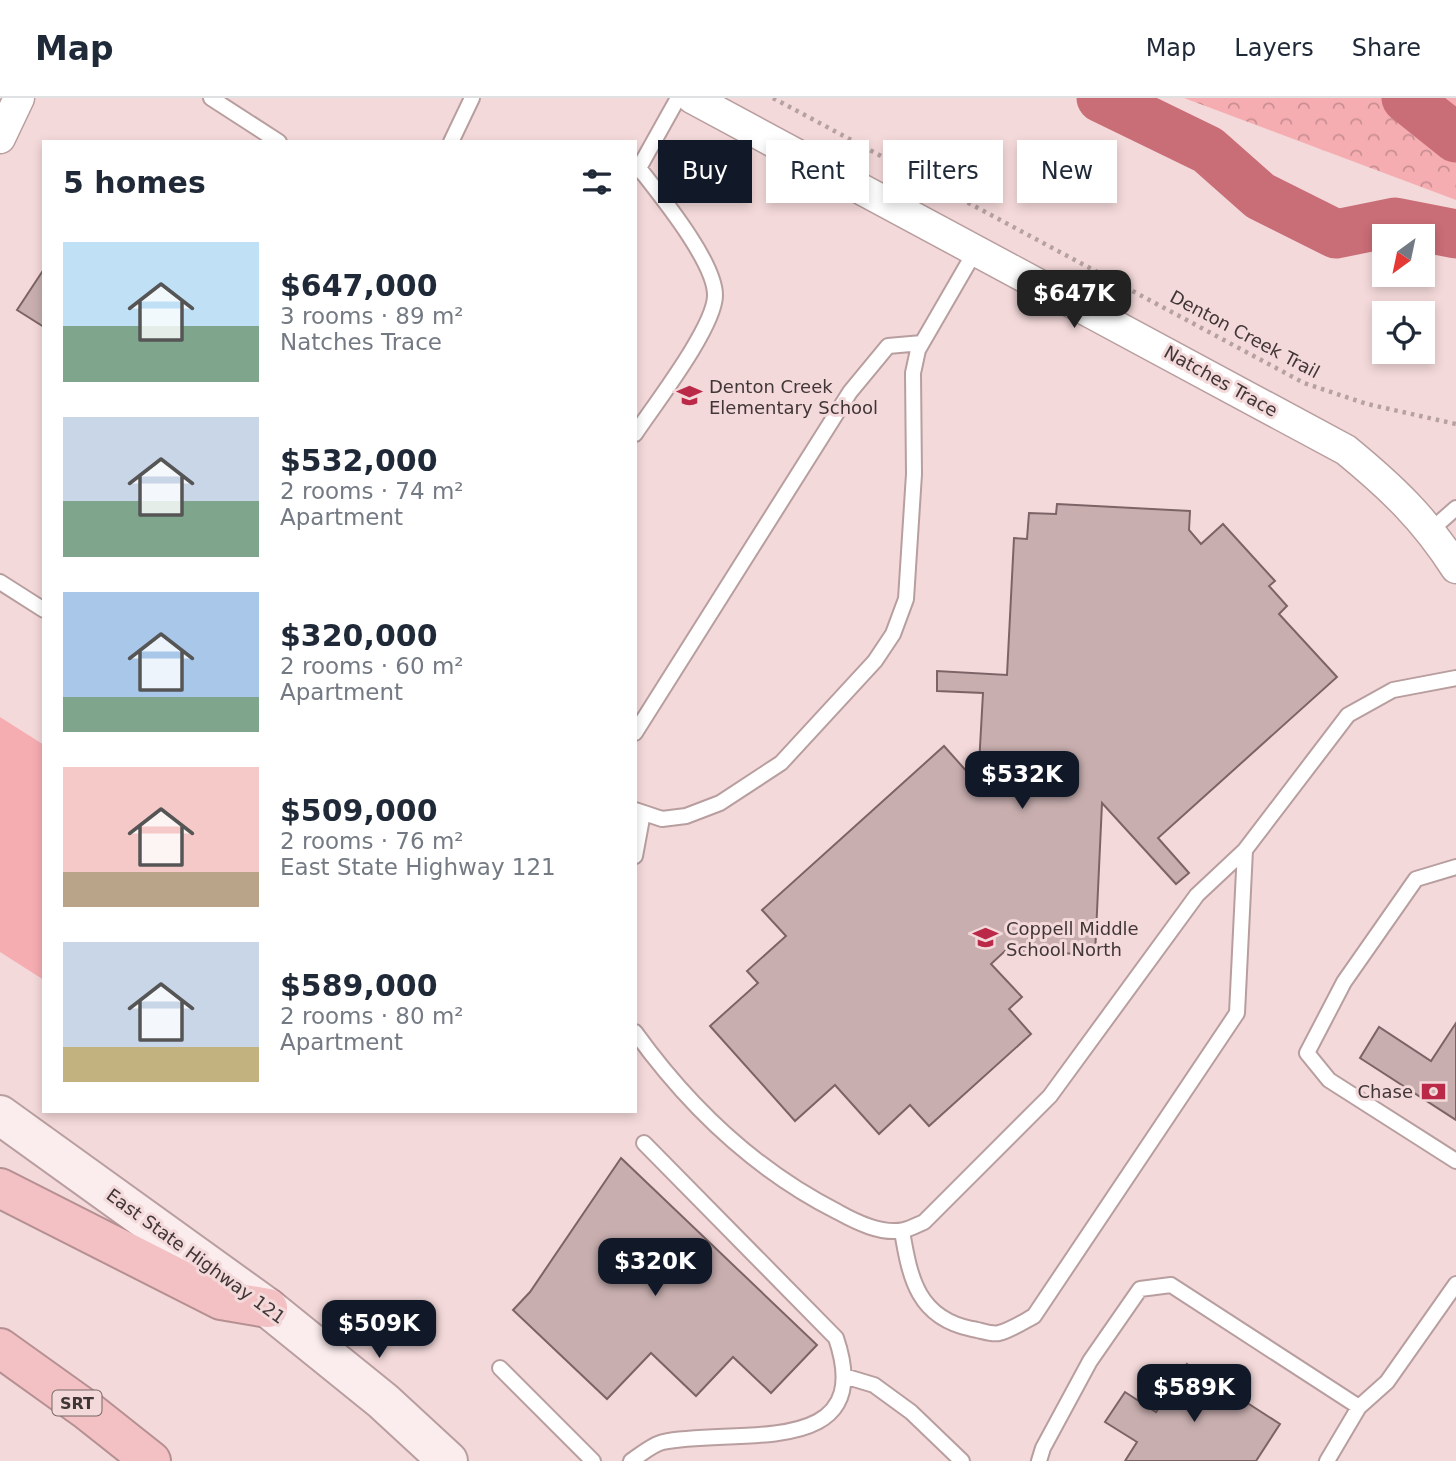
<!DOCTYPE html>
<meta charset="utf-8">
<style>
:root{--surface:#fff;--page:#f2f2f3;--text:#1f2937;--muted:#747a83;--line:#e0e1e3;--accent:#111827}
body{margin:0;font-family:"DejaVu Sans",sans-serif;background:var(--page);color:var(--text);height:100vh;display:flex;flex-direction:column;font-size:26px;white-space:nowrap}
*{box-sizing:border-box;margin:0}
p{font-size:23px;color:var(--muted)}
.icon{flex:none;width:38px;height:38px;fill:none;stroke:currentColor;stroke-width:2;stroke-linecap:round;stroke-linejoin:round}
.map{position:relative;flex:1;overflow:hidden}
.drawer{position:absolute;left:42px;top:42px;width:595px;height:973px;display:flex;flex-direction:column;background:var(--surface);border-radius:0px;box-shadow:0 4px 10px #0003}
.drawer>*{flex:none}
.guide{position:absolute;left:658px;top:42px;width:665px;height:63px;display:flex;gap:14px}
.needle{width:46px;rotate:213deg}
.tools{position:absolute;left:1372px;top:126px;display:grid;gap:14px}
.tools a{display:grid;place-items:center;width:63px;height:63px;border-radius:0px;background:var(--surface);box-shadow:0 4px 10px #0003;font-size:35px}
.price{position:absolute;translate:-50% -60px;padding:0 16px;border-radius:14px;background:var(--accent);color:#fff;font-size:23px;line-height:46px;filter:drop-shadow(0 2px 4px #0008)}
.price::after{content:'';position:absolute;left:50%;top:42px;width:21px;height:16px;margin-left:-10px;background:inherit;clip-path:polygon(0 0,100% 0,50% 100%)}
.price.current{background:#222;color:#fff}
ul{padding:0;list-style:none}
li{display:flex;align-items:center;gap:21px;height:175px;padding:0 21px}
li span{display:grid;place-items:center;flex:none;width:196px;height:140px;border-radius:0px;color:#555}
li>.icon{margin-inline-start:auto}
span .icon{width:84px;height:84px;fill:#fffc;stroke-width:1}
li b{font-size:30px}
h2{display:flex;justify-content:space-between;align-items:center;height:84px;padding:0 21px;font-size:30px}
.tag{padding:0 24px;border-radius:0px;background:var(--surface);box-shadow:0 4px 10px #0003;font-size:24px;line-height:63px}
.tag.current{background:var(--accent);color:#fff}
header{display:flex;align-items:center;gap:42px;box-sizing:border-box;height:98px;padding:0 35px;background:var(--surface);border-bottom:2px solid var(--line)}
header strong{font-size:33px}
nav{display:flex;gap:38px;margin-inline-start:auto;font-size:24px}
.map>svg:first-child{display:block}
</style>
<header>
<strong>Map</strong>
<nav><a>Map</a><a>Layers</a><a>Share</a></nav>
</header>
<div class="map">
<svg width="1456" height="1363" viewBox="0 0 1456 1363">
<defs>
<pattern id="forest-crowns" width="20" height="18" patternUnits="userSpaceOnUse" patternTransform="scale(1.75)"><rect width="20" height="18" fill="#f6adb2"/><path d="M2 6a3 3 0 1 1 6 0M12 15a3 3 0 1 1 6 0" fill="none" stroke="#c98e92"/></pattern>
</defs>
<rect width="100%" height="100%" fill="#f4d9da"/>
<path fill="url(#forest-crowns)" d="M1184,0H1456V102Z"/>
<path fill="#f6adb2" d="M0,619L44,647V882L0,854Z"/>
<g fill="none" stroke-linecap="round" stroke-linejoin="round">
<path stroke="#c96d76" stroke-width="49" d="M1101,0L1208,52L1260,98L1336,136L1395,124L1456,136
M1406,0L1456,40"/>
</g>
<path fill="#c8aeaf" stroke="#7c6466" stroke-width="2" d="M44,171V229L17,212Z
M1057,406L1190,413L1189,432L1201,446L1223,426L1275,483L1269,488L1287,508L1279,516L1337,579L1158,740L1189,775L1176,786L1102,705L1095,857L1006,852L991,866L1022,899L1009,911L1031,936L929,1028L910,1007L879,1036L835,987L795,1023L710,928L758,885L747,873L786,838L762,812L944,648L969,676L979,667L983,595L937,593V573L1007,577L1014,440L1027,441L1029,415L1056,416Z
M1456,925V1022L1360,960L1379,929L1431,963Z
M621,1060L817,1247L771,1295L733,1259L696,1298L651,1255L607,1301L513,1212L530,1194Z
M1187,1266L1280,1326L1256,1363H1125L1137,1344L1105,1324L1125,1294L1156,1314Z"/>
<g fill="none" stroke-linecap="round" stroke-linejoin="round">
<defs>
<path id="service" d="M211,0L279,44
M451,44L472,0
M639,70L678,0
M635,73L639,70C660,97 716,165 715,198C714,230 655,306 635,336
M1431,432L1456,410
M0,484L44,512
M635,635L850,294L888,248L922,245
M635,712L662,721L686,718L720,705L781,665L875,563L893,536L906,501L914,376L913,275L918,252L977,150
M635,758L643,715
M1456,769L1416,781L1344,884L1307,955L1329,982L1456,1063
M635,934C689,1009 755,1072 838,1114C856,1124 882,1137 904,1132C910,1131 917,1127 924,1124L1050,998L1197,797L1245,752L1348,617L1393,592L1456,580
M902,1133C910,1181 918,1220 972,1231C980,1232 992,1237 999,1235C1011,1232 1023,1224 1034,1218L1237,915L1245,752
M500,1270L593,1363
M844,1278L874,1287L911,1314L962,1363
M631,1363C640,1357 653,1346 663,1344C735,1329 878,1363 836,1240L644,1045
M1039,1363L1043,1350L1090,1263L1140,1191L1171,1187L1359,1309
M1327,1363L1359,1309L1387,1284L1456,1186"/>
<path id="minor" d="M692,0L1346,352C1391,389 1424,420 1456,470
M0,40L19,0"/>
<path id="secondary" d="M0,1017L268,1210L383,1303L448,1363"/>
<path id="motorway" d="M0,1090L221,1202L268,1210
M0,1250L88,1313L151,1363"/>
</defs>
<use href="#service" stroke="#b89e9f" stroke-width="18"/>
<use href="#minor" stroke="#b89e9f" stroke-width="33"/>
<use href="#secondary" stroke="#b89e9f" stroke-width="42"/>
<use href="#motorway" stroke="#b59092" stroke-width="42"/>
<path stroke="#b6a1a1" stroke-width="4.5" stroke-dasharray="3.5 5" stroke-linecap="butt" d="M773,0L1304,285L1367,306L1456,326"/>
<use href="#service" stroke="#fff" stroke-width="14"/>
<use href="#minor" stroke="#fff" stroke-width="30"/>
<use href="#secondary" stroke="#fbeced" stroke-width="38"/>
<use href="#motorway" stroke="#f3c0c3" stroke-width="38"/>
</g>
<defs>
<symbol id="school-bare" viewBox="-9 -9 18 18"><path d="M0-5L7-2L0 1L-7-2ZM-4 1L0 2.5L4 1V4Q0 6-4 4Z" fill="#ba2948" stroke="#f4d9da" stroke-width="2.5" paint-order="stroke"/></symbol>
<symbol id="bank-bare" viewBox="-9 -9 18 18"><path d="M-6-4H6V4H-6ZM0-2.3a2.3 2.3 0 1 0 0 4.6a2.3 2.3 0 1 0 0-4.6Z" fill="#ba2948" stroke="#f4d9da" stroke-width="2.5" paint-order="stroke"/></symbol>
</defs>
<g fill-rule="evenodd">
<use href="#school-bare" x="672" y="280" width="35" height="35"/>
<use href="#school-bare" x="968" y="822" width="35" height="35"/>
<use href="#bank-bare" x="1416" y="976" width="35" height="35"/>
</g>
<g text-anchor="middle" dominant-baseline="central" stroke-width="6" stroke-linejoin="round" paint-order="stroke">
<rect fill="#f4d9da" stroke="#776767" stroke-width="2" x="52.5" y="1292.5" width="49" height="25" rx="5"/>
<g font-size="16" font-weight="bold" fill="#413636">
<text x="77" y="1305">SRT</text>
</g>
<g font-size="18" fill="#413636" stroke="#f4d9da">
<text transform="translate(1245 236) rotate(28)">Denton Creek Trail</text>
<text transform="translate(1221 283) rotate(29)">Natches Trace</text>
<text transform="translate(196 1158) rotate(36)">East State Highway 121</text>
</g>
<g font-size="18" fill="#413636" stroke="#f4d9da" text-anchor="start">
<text x="709" y="288">Denton Creek<tspan x="709" dy="21">Elementary School</tspan></text>
<text x="1006" y="830">Coppell Middle<tspan x="1006" dy="21">School North</tspan></text>
<text x="1413" y="993" text-anchor="end">Chase</text>
</g>
</g>
</svg>
<div class="tools">
<a><svg class="needle" viewBox="-14 -14 28 28"><path d="M0-13l5 13h-10z" fill="#e53935"/><path d="M0 13l5-13h-10z" fill="#747a83"/></svg></a>
<a><svg class="icon" aria-label="locate" viewBox="0 0 24 24"><circle cx="12" cy="12" r="6"/><path d="M12 2v4M12 18v4M2 12h4M18 12h4"/></svg></a>
</div>
<b class="price current" style="left:1074px;top:232px">$647K</b>
<b class="price" style="left:1022px;top:713px">$532K</b>
<b class="price" style="left:655px;top:1200px">$320K</b>
<b class="price" style="left:379px;top:1262px">$509K</b>
<b class="price" style="left:1194px;top:1326px">$589K</b>
<div class="guide">
<a class="tag current">Buy</a>
<a class="tag">Rent</a>
<a class="tag">Filters</a>
<a class="tag">New</a>
</div>
<section class="drawer">
<h2>5 homes<svg class="icon" aria-label="filters" viewBox="0 0 24 24"><path d="M4 7h16M4 17h16"/><circle cx="9" cy="7" r="2"/><circle cx="15" cy="17" r="2"/></svg></h2>
<ul>
<li><span style="background:linear-gradient(#bfe0f5 60%,#7fa58c 0)"><svg class="icon" aria-label="home" viewBox="0 0 24 24"><path d="M3 11l9-7 9 7M6 9v11h12V9"/></svg></span><div><b>$647,000</b><p>3 rooms · 89 m²</p><p>Natches Trace</p></div></li>
<li><span style="background:linear-gradient(#c9d6e8 60%,#7fa58c 0)"><svg class="icon" aria-label="home" viewBox="0 0 24 24"><path d="M3 11l9-7 9 7M6 9v11h12V9"/></svg></span><div><b>$532,000</b><p>2 rooms · 74 m²</p><p>Apartment</p></div></li>
<li><span style="background:linear-gradient(#a9c7e8 75%,#7fa58c 0)"><svg class="icon" aria-label="home" viewBox="0 0 24 24"><path d="M3 11l9-7 9 7M6 9v11h12V9"/></svg></span><div><b>$320,000</b><p>2 rooms · 60 m²</p><p>Apartment</p></div></li>
<li><span style="background:linear-gradient(#f6c9c9 75%,#b9a48a 0)"><svg class="icon" aria-label="home" viewBox="0 0 24 24"><path d="M3 11l9-7 9 7M6 9v11h12V9"/></svg></span><div><b>$509,000</b><p>2 rooms · 76 m²</p><p>East State Highway 121</p></div></li>
<li><span style="background:linear-gradient(#c9d6e8 75%,#c2b280 0)"><svg class="icon" aria-label="home" viewBox="0 0 24 24"><path d="M3 11l9-7 9 7M6 9v11h12V9"/></svg></span><div><b>$589,000</b><p>2 rooms · 80 m²</p><p>Apartment</p></div></li>
</ul>
</section>
</div>
